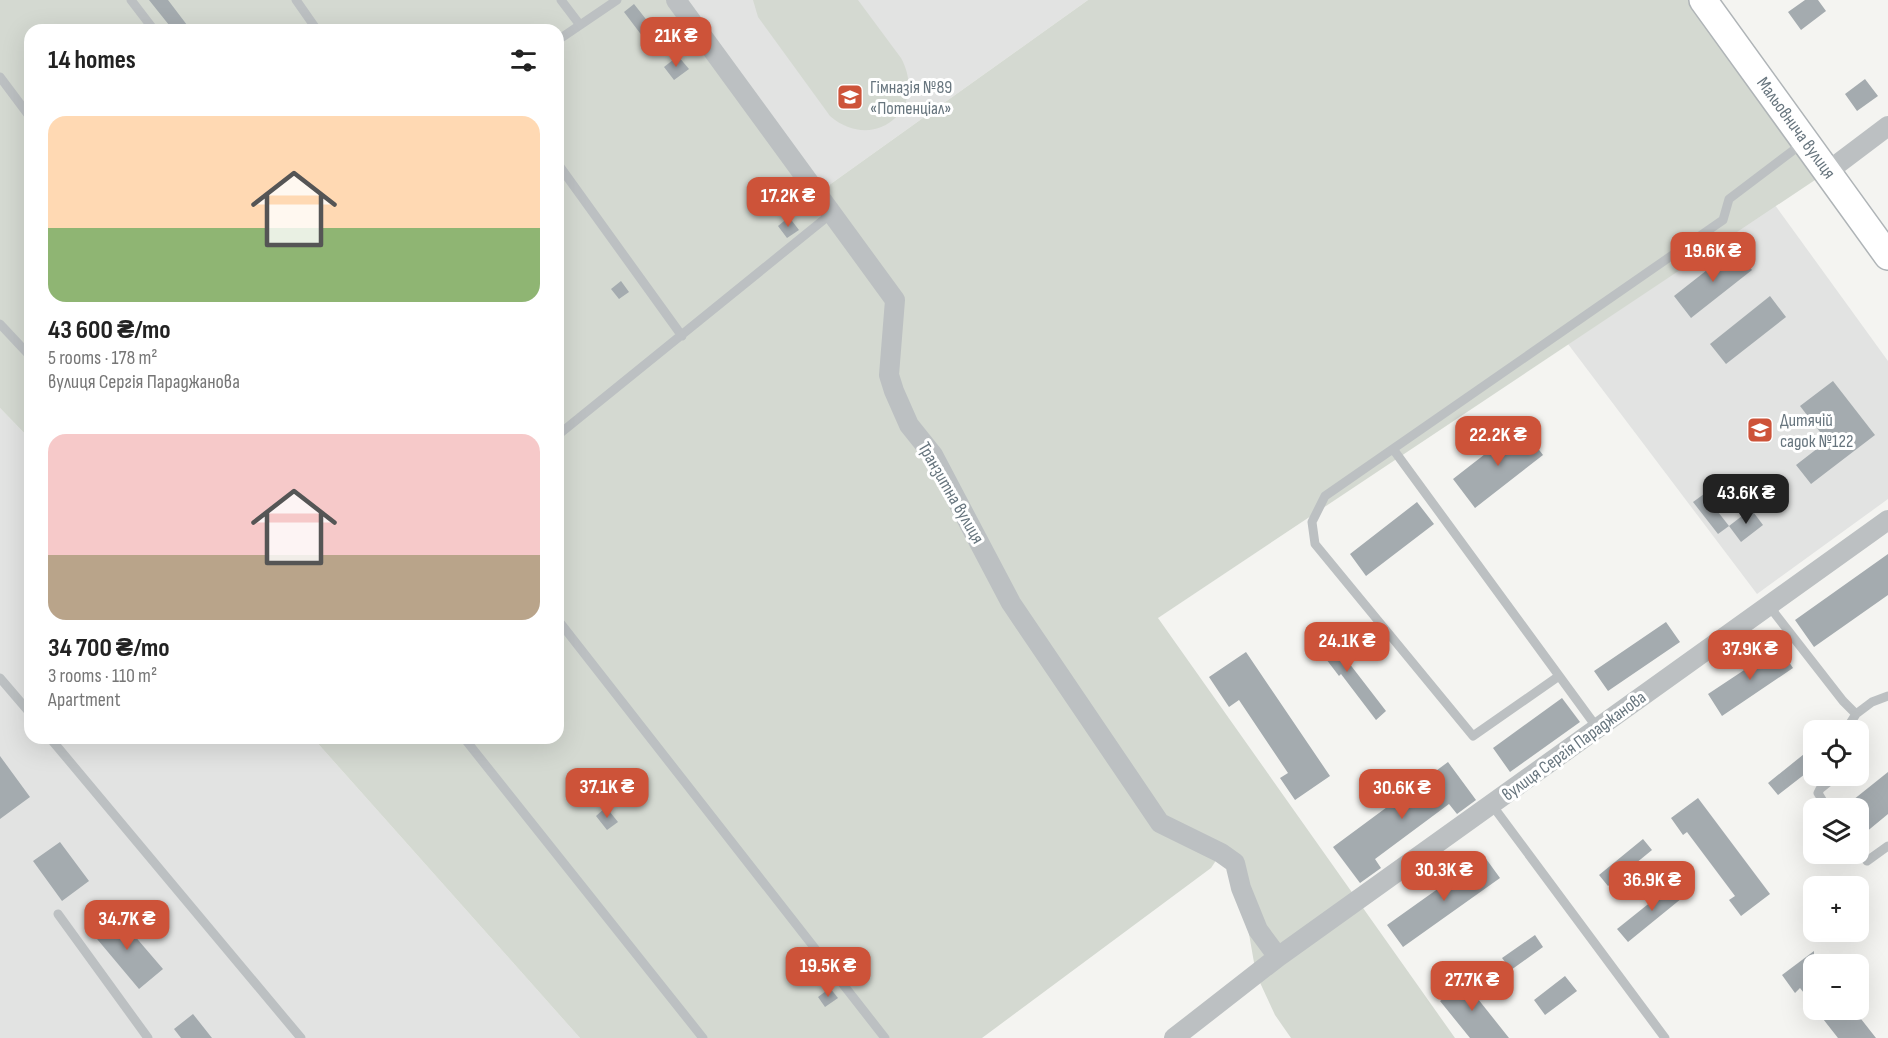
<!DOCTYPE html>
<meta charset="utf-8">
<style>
:root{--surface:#fff;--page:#f6f6f6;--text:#222;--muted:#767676;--accent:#cd5339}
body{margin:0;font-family:"Sofia Sans Condensed",sans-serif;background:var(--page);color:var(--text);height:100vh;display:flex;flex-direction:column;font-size:22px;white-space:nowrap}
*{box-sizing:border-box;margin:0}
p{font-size:20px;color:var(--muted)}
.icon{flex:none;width:33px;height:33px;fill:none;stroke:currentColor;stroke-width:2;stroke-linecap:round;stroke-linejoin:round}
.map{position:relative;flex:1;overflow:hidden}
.side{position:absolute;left:24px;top:24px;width:540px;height:720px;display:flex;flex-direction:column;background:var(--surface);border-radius:18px;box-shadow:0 6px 24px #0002}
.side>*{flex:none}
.buttons{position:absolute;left:1803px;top:720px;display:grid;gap:12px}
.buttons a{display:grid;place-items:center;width:66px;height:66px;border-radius:12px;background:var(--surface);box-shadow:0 6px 24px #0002;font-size:30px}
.price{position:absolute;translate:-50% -51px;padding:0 14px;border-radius:12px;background:var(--accent);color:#fff;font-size:20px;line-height:39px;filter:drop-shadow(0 2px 3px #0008)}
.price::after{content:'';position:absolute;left:50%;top:36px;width:18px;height:14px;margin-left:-9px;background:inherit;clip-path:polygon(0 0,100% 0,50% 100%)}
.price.selected{background:#222;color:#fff}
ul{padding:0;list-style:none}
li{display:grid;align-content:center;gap:12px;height:318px;padding:0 24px}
li span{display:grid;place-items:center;height:186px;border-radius:18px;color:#555}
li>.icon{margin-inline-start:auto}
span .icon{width:108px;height:108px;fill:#fffc;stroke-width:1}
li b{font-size:26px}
h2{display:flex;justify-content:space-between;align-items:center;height:72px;padding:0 24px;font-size:26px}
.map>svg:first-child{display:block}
</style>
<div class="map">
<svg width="1888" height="1038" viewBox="0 0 1888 1038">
<rect width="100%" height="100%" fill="#f4f4f1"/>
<path fill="#e2e3e2" d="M676,0H1088L818,193Z
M1775,205L1888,361V499L1757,594L1568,344Z
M0,408L30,439V738H313L580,1038H0Z"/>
<path fill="#d4d9d1" d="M0,0H676L818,193L1088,0H1703L1827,172L1158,618L1455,1038H1291L1275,1015L1256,974L1241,888L1221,853L1211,868L982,1038H580L313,738H558V30H30V439L0,408Z
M753,0H858L901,58C929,109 874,154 830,116L758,17Z"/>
<path fill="#a4abaf" d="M149,0H168L187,25L180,30H173Z
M1805,0H1818L1826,11L1801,30L1788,12Z
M634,4L660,37L649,45L624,12Z
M678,56L689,69L674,80L664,67Z
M1865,79L1878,96L1857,111L1845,94Z
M789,217L799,230L787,238L778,226Z
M1735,248L1752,270L1691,318L1674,296Z
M621,281L629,292L619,299L611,289Z
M1770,296L1786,317L1726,364L1710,344Z
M1833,381L1875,435L1811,484L1796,465L1827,441L1800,406Z
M1521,426L1543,455L1475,508L1453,479Z
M1704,494L1729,526L1718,534L1693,502Z
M1417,502L1434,524L1366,576L1350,554Z
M1751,509L1763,525L1741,542L1729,526Z
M1888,554V595L1814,647L1795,620Z
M1666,622L1680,642L1608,691L1594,671Z
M1322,628L1386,711L1376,720L1341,674L1339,676L1310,638Z
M1779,647L1793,668L1722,716L1708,694Z
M1246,652L1330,776L1295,800L1280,778L1288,773L1239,700L1229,707L1209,677Z
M1562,698L1580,722L1510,772L1493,748Z
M1814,746V767L1778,795L1768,783Z
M0,756L30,797L0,819Z
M1448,762L1476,800L1457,814L1449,804L1375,859L1381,868L1360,883L1333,847Z
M1888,772V814L1865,833L1858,824V808H1843Z
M1698,798L1770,894L1741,916L1729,900L1735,896L1687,832L1683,835L1671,818Z
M606,807L618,822L607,830L596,816Z
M1643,839L1652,850L1608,886L1599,875Z
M60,842L89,881L62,901L33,861Z
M1484,856L1500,878L1403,947L1387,925Z
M1677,881L1687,894L1628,942L1617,929Z
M115,913L163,969L139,989L92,933Z
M1535,935L1543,947L1511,970L1502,958Z
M1814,951V1006L1800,988L1795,993L1782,975Z
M1472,976L1486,993L1478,999L1509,1038H1470L1440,1001Z
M1565,976L1577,991L1545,1015L1534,1000Z
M830,988L838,998L825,1007L818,997Z
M1816,1010H1854L1876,1038H1838Z
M193,1014L212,1038H181L174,1029Z"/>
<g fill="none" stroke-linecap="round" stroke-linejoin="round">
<defs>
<path id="secondary" d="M1703,0L1888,256"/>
</defs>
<use href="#secondary" stroke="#afb4b7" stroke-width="30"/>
<path stroke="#bcc0c2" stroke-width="9" d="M131,0L154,30
M296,0L317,30
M561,0L580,25
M558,40L617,0
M0,77L30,117
M558,164L682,336
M0,324L30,356
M558,435L832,213
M1393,449L1598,729
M1769,606L1843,701L1856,714L1872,702L1888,696
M558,620L885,1038
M1559,676L1473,736L1315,544L1312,522L1325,496L1723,220L1729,199L1803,143
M0,678L30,713
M1846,730L1856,714
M50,738L301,1038
M464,738L703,1038
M1492,805L1665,1038
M1827,808L1818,793L1820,789L1836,776
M1858,849L1867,861L1888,846
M58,914L148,1038"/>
<path stroke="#bcc0c2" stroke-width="20" d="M676,0L895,300L889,375L894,391L909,425L933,455L1011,603L1160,823L1221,853L1235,863L1241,888L1258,930L1278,957
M1827,172L1888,126
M1174,1038L1278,957L1888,520"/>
<use href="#secondary" stroke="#fff" stroke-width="27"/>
</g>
<defs>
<symbol id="school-square" viewBox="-11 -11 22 22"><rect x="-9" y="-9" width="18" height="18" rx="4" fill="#cd5339" stroke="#fff"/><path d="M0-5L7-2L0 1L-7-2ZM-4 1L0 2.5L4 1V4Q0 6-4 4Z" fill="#fff"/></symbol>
</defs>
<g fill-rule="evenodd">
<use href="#school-square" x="835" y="82" width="30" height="30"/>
<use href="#school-square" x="1745" y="415" width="30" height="30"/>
</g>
<g text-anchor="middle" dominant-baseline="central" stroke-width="6" stroke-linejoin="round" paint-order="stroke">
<g font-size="18" fill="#67757e" stroke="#fff" text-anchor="start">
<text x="870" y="87">Гімназія №89<tspan x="870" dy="21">«Потенціал»</tspan></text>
<text x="1780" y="420">Дитячій<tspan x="1780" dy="21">садок №122</tspan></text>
</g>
<g font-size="18" fill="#67757e" stroke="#fff">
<text transform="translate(1796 128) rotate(54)">Мальовнича вулиця</text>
<text transform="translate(951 493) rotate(60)">Транзитна вулиця</text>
<text transform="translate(1574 746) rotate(-36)">вулиця Сергія Параджанова</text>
</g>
</g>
</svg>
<div class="buttons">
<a><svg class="icon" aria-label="locate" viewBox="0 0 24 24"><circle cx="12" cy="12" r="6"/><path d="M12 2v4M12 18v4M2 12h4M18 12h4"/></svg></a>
<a><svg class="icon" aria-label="layers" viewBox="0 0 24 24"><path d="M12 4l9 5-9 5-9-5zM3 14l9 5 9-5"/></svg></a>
<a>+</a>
<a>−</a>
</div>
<b class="price" style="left:676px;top:68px">21K ₴</b>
<b class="price" style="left:788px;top:228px">17.2K ₴</b>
<b class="price" style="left:1713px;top:283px">19.6K ₴</b>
<b class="price" style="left:1498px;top:467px">22.2K ₴</b>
<b class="price selected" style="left:1746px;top:525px">43.6K ₴</b>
<b class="price" style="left:1347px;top:673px">24.1K ₴</b>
<b class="price" style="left:1750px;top:681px">37.9K ₴</b>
<b class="price" style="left:607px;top:819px">37.1K ₴</b>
<b class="price" style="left:1402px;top:820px">30.6K ₴</b>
<b class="price" style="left:1444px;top:902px">30.3K ₴</b>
<b class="price" style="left:1652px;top:912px">36.9K ₴</b>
<b class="price" style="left:127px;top:951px">34.7K ₴</b>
<b class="price" style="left:828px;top:998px">19.5K ₴</b>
<b class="price" style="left:1472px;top:1012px">27.7K ₴</b>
<section class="side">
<h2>14 homes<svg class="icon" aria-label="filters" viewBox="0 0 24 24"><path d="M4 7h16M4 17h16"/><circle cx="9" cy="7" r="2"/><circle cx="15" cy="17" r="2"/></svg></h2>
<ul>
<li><span style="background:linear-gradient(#ffd9b3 60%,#8fb573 0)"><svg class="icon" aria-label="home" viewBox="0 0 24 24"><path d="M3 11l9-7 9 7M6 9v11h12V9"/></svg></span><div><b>43 600 ₴/mo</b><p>5 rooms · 178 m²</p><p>вулиця Сергія Параджанова</p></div></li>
<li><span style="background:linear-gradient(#f6c9c9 65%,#b9a48a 0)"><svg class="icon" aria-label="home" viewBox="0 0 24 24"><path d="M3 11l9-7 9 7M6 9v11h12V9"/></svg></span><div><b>34 700 ₴/mo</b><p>3 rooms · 110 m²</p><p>Apartment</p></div></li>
</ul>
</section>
</div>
